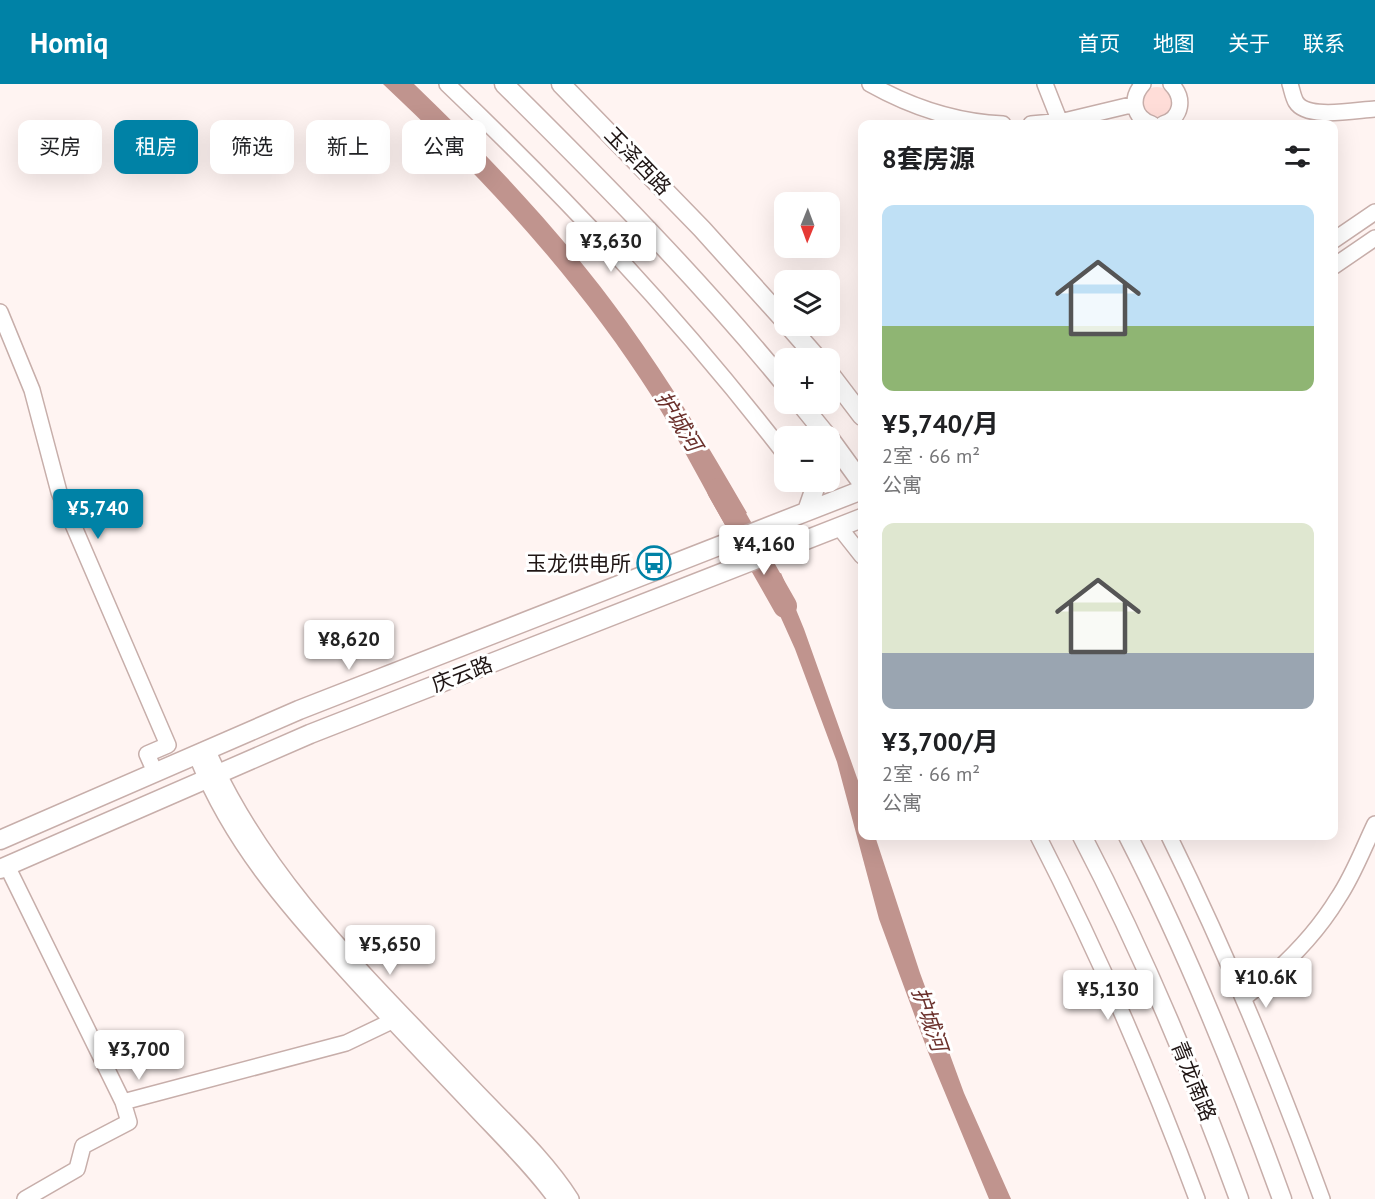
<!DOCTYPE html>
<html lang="zh">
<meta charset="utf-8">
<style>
:root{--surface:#fff;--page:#f2f2f2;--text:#202124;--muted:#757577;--accent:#0082a6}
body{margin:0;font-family:"PT Sans","Noto Sans SC",sans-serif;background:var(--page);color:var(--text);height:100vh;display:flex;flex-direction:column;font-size:22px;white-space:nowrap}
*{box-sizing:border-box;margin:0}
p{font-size:20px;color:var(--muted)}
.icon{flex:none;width:33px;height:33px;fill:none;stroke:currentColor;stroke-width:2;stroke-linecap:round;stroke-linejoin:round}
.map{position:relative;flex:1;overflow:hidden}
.panel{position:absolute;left:858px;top:36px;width:480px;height:720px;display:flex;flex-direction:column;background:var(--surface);border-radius:12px;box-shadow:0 6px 24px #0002}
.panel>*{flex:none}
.banner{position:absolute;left:18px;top:36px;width:570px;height:54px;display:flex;gap:12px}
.needle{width:39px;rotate:181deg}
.controls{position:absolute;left:774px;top:108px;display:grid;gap:12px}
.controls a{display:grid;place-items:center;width:66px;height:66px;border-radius:12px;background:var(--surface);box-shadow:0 6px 24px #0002;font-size:30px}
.price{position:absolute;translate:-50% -51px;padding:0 14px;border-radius:6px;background:#fff;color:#222;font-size:20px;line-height:39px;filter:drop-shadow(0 2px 3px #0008)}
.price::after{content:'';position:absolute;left:50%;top:36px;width:18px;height:14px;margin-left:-9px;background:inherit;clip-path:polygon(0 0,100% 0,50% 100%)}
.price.active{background:var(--accent);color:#fff}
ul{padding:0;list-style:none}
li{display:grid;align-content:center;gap:12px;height:318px;padding:0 24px}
li span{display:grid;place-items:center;height:186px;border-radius:12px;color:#555}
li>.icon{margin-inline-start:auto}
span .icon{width:108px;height:108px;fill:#fffc;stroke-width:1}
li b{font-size:26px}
h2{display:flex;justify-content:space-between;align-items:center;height:72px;padding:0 24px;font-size:26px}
.chip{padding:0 21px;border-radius:12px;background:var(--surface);box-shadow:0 6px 24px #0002;font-size:21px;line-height:54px}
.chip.active{background:var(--accent);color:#fff}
header{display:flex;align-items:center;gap:36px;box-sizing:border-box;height:84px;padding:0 30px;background:var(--accent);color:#fff}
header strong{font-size:28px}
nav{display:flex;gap:33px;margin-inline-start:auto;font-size:21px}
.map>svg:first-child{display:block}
</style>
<header>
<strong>Homiq</strong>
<nav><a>首页</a><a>地图</a><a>关于</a><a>联系</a></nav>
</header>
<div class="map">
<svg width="1375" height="1115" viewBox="0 0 1375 1115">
<rect width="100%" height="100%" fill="#fff4f2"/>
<path fill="#ffddd8" d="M1142 18a15 15 0 1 1 30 0a15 15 0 1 1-30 0Z"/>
<path fill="#c0948e" d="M383,0H414C490,73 564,151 626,237C670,298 709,363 747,429L725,441C701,399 679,355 653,314C579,197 483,94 383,0Z
M781,489L804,545L861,705L862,752H875L920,889L964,1009L1011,1115H989L928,968L879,835L837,678L795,565L764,496Z"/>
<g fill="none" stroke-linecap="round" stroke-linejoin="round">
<path stroke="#c0948e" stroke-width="24" d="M719,406L785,522"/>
<defs>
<path id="minor" d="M447,0C568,115 682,237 784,369
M870,0C911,23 956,38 1003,40
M1045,0L1060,38
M1143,0C1130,14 1133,34 1152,40
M1290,0C1292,6 1293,13 1296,18C1307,36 1356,26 1375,25
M1031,40L1064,37L1135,20
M1163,40C1182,34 1185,14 1171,0
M1334,156L1375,128
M1334,182L1375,154
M0,228L32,306L59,408L168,661L147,670L155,688
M843,448L862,472
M207,665C265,799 374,899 472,1003C506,1039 544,1073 571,1115
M196,670C230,757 287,822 349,890C389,934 430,977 471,1020C500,1051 531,1081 556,1115
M1038,752C1098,869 1151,991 1197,1115
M1169,752C1227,870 1277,991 1322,1115
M7,782L123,1018L346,959L392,937
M1244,914C1279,887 1315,852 1338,814C1353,792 1363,765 1375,740
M25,1115L77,1085L83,1062L129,1038L123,1018"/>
<path id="major" d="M504,0C601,96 698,194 784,299
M561,0L702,145L784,236
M789,242L817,274
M830,290L862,332
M801,320L827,352
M830,355L862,399
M807,427L817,398
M1082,752C1143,869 1194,991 1239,1115
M1128,752C1188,869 1237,991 1282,1115
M0,756L299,626L862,406
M0,785L310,650L862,434"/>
</defs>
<use href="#minor" stroke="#c7aeaa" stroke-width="18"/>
<use href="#major" stroke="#c7aeaa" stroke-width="21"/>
<use href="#minor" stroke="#fff" stroke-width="15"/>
<use href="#major" stroke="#fff" stroke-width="18"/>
</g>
<defs>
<symbol id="bus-ring" viewBox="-11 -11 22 22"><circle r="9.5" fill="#fff" stroke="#0082a6" stroke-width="1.5"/><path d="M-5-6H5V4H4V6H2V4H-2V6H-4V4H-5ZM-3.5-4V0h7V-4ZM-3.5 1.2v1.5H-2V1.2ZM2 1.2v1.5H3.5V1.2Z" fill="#0082a6"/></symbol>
</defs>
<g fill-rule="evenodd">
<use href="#bus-ring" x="635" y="460" width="38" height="38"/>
</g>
<g text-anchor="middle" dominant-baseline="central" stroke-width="6" stroke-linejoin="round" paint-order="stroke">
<g font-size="21" fill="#201615" stroke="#fff">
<text transform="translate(638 77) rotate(46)">玉泽西路</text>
<text transform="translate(462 590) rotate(-21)">庆云路</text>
<text transform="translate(1194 997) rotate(68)">青龙南路</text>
</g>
<g font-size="21" fill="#201615" stroke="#fff" text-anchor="end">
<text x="631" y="479">玉龙供电所</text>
</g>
<g font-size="22" font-style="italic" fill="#6b312c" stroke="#fff">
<text transform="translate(679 337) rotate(58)">护城河</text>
<text transform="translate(930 935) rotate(71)">护城河</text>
</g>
</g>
</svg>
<div class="controls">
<a><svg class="needle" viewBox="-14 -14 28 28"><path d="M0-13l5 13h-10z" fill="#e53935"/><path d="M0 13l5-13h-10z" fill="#757577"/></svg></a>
<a><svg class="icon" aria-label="layers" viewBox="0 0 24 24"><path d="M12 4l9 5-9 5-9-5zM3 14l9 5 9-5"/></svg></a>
<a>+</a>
<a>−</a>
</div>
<b class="price" style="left:611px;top:189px">¥3,630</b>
<b class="price active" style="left:98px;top:456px">¥5,740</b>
<b class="price" style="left:764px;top:492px">¥4,160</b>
<b class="price" style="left:349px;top:587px">¥8,620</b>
<b class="price" style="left:390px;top:892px">¥5,650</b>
<b class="price" style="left:1266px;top:925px">¥10.6K</b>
<b class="price" style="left:1108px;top:937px">¥5,130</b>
<b class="price" style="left:139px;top:997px">¥3,700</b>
<div class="banner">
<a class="chip">买房</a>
<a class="chip active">租房</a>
<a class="chip">筛选</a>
<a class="chip">新上</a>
<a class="chip">公寓</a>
</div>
<section class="panel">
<h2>8套房源<svg class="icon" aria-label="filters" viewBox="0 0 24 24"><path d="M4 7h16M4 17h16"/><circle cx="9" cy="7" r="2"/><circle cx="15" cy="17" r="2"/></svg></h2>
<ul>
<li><span style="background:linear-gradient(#bfe0f5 65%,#8fb573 0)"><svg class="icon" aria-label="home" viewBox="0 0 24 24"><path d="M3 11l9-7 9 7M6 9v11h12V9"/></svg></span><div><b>¥5,740/月</b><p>2室 · 66 m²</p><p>公寓</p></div></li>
<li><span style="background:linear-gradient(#dfe7d0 70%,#9aa5b1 0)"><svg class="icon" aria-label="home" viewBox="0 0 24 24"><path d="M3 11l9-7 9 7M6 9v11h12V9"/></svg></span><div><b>¥3,700/月</b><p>2室 · 66 m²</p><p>公寓</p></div></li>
</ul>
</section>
</div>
